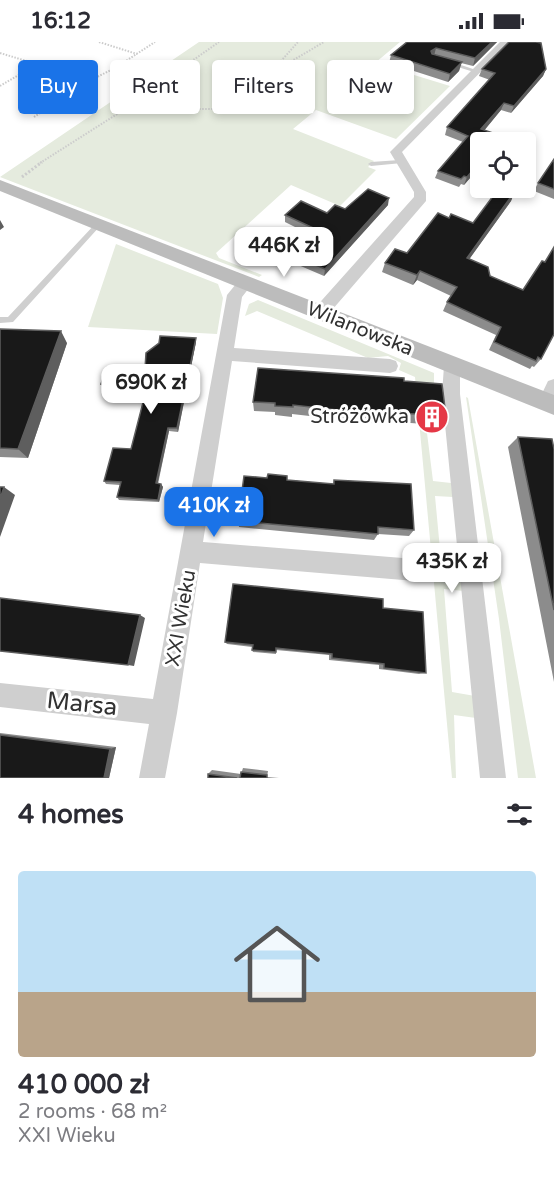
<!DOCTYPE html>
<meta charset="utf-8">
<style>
:root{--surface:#fff;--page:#f7f7f7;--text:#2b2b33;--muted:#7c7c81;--accent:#1a73e8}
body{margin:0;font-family:"Varela Round",sans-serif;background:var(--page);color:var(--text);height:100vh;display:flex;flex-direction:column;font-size:22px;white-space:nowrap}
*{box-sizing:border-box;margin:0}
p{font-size:20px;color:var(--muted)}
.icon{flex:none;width:33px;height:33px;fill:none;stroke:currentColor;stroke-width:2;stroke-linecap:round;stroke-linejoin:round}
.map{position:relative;height:736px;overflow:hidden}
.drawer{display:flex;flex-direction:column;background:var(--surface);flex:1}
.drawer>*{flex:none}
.top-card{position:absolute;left:18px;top:18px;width:519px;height:54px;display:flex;gap:12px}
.fabs{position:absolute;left:470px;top:90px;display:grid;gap:12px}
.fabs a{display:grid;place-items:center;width:66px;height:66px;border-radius:6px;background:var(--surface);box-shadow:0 3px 9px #0003;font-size:30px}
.price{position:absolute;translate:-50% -51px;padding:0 14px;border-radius:12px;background:#fff;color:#222;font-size:20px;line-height:39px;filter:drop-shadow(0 2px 3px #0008)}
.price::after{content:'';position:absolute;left:50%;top:36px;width:18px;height:14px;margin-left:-9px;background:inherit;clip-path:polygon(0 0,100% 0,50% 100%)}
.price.current{background:var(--accent);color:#fff}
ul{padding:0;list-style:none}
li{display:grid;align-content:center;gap:12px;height:318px;padding:0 18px}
li span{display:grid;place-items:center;height:186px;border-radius:6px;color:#555}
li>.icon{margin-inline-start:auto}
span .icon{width:108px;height:108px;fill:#fffc;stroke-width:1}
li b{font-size:26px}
h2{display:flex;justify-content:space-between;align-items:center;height:72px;padding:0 18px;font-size:26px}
.pill{padding:0 21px;border-radius:6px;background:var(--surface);box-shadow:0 3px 9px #0003;font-size:21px;line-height:54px}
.pill.current{background:var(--accent);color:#fff}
.status{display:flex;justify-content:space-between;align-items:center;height:42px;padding:0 30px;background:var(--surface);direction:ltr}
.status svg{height:16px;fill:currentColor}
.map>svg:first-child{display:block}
</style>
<div class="status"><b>16:12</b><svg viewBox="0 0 49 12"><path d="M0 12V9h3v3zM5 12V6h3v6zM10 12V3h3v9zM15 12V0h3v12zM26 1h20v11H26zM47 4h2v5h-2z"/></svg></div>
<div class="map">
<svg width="554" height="736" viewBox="0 0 554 736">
<rect width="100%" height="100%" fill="#fff"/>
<path fill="#e5ebde" d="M199,0H400L375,21L450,44L396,97L316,68L293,87L374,119L368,125L376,128L340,164L291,143L216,211L219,216L262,233L259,235L0,135Z
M116,202L218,242L223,256L217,292L88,285Z
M258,258L434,331V342L422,351L433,439L451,441L453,455L435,454L442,529L462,531L464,549L444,547L452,650L475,654L476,676L454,673L456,736H452L415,335L399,328L401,321L388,314L368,316L257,269L245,274L249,262Z
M466,355L468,356L536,736H518L499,577Z"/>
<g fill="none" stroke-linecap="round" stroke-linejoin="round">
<path stroke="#ccc" stroke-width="2" stroke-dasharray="1.5 1.5" stroke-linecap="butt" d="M99,0L137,12
M0,11L76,34L85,41L115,26L155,0
M278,27L324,0
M0,44L34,24
M132,61L219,0
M34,75L85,41
M40,121L133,62L158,60L200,67H215L230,63L256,47L298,0"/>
<path stroke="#ccc" stroke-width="3" stroke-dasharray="2 2" stroke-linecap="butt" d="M22,135L42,120"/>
<path fill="#cfcfcf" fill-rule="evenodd" d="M448,20H452L479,29L474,30L448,22Z
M400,118L402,119V121L371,124L368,122L371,120Z
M96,181H100L101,183L13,280L0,281V275H8Z"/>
<path fill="#cfcfcf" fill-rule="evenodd" d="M500,0H510L402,110L426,150V159L326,275H314L312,271L314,267L414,155V150L390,110Z
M245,236L250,237L253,241L242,255L234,306L390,317L396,319L398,324L396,329L390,331L232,319L203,500L415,517L423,520L426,528L423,536L415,539L200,521L177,671L165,736H139L149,682L0,665V641L153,657L227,253L240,237Z
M452,317L458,319L460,324V352L506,736H480L442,352L444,324L446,319Z
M554,337V364L547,368L541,365L538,360L548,339Z"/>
<path fill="#bcbcbc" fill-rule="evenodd" d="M0,138L554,353V373L0,149Z"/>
</g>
<path fill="#8c8c8c" d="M407,0H497L473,24L461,21L459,29L448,40L389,21L391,13Z
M482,27H546L543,34L511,71L501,68L484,88L480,100V120L476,129L464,143L461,142L459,145L435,136L438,129L463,100L445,93L447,85L490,38L479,34Z
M554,117V157L534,149L538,141Z
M515,149L511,159L469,217L490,234L541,317L534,325L532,324L530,327L489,308L496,293L443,269L447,260L451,254L417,238L413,243L382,230L385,221L407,211L449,176L473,181Z
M388,163L324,234L296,222L297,215L315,195L285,180V173L327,171L345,167Z
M0,287L67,301L28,416L0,415Z
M196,300L178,390L169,389L158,442H161L163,445L159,460L119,458L117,455L120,443L106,442L104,439L131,407L146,349L103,346L101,342L145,327Z
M404,339L446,374L440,383L381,379L380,382L292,372V375L275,373V370L254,369L253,360Z
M518,395L554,407V640L508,405Z
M267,436L333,442L334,438L414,488L409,494L378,492L374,498L239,485L238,479Z
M383,566L426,631L419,632L379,627V623L329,618V613L276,608V612L253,610L252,608V605L227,602L225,600Z
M0,691L116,705L109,736H0Z
M243,726L268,729L267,735L279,736H208V732L212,728L241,732Z"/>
<path fill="#5e5e5e" d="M492,0H497L473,24L475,16Z
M436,6L434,14L431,9Z
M462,20L459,29L448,40L450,32Z
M546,27L543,34L511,71L514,64Z
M504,61L501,68L479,95L481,87Z
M479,121L476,129L464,143L467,135Z
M515,149L511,159L463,226L467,216Z
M389,156L388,163L324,234L325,227Z
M0,178L4,185L0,188Z
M420,229L417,238L413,243L417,233Z
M61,289L67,301L28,416L18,407Z
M196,296V300L178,390L177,386Z
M168,386L169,389L157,444L156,441Z
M161,442L163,445L159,460L158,458Z
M4,445L15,453L0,495V457Z
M140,573L145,576L134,624L128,623Z
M116,705L109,736H104L110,707Z"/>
<path fill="#191919" stroke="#5e5e5e" stroke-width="1.5" d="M407,0H492L475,16L436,6L431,9L432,12L462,20L450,32L391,13Z
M509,0H536L541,1L546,27L514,64L504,61L481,87L499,93L493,100H480V115L476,120L479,121L467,135L464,134L461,137L438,129L468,94L447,85L495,31L482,27Z
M554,117V147L538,141Z
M499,146H511L515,149L467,216L488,225L490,234L523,248L542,219L545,220L554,205V292L541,317L538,315L536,319L494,300L501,285L447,260L457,245L420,229L417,233L385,221L395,207L407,211L438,171L449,176L451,172L473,181Z
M368,147L389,156L325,227L297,215L320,189L285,173L301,159L327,171L335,163L345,167Z
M0,287L61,289L18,407L0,406Z
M160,294L196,296L177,386H168L156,441L161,442L158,458L117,455L121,440L104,439L113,406L131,407L147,345L101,342L107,325L145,327L146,311L159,301Z
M258,326L404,336V339L442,342L446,374L383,370V373L293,363V365L275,364V361L253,360Z
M518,395L552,397L554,407V568Z
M268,432L287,434V438L334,442V438L411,442L414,488L378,485V492L238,479L244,434L267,436Z
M0,445H4L0,457Z
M233,542L383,557V566L423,570L426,631L384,626V622L332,616V612L276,606V610L252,608L253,603L225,600Z
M0,556L140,573L128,623L0,609Z
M0,693L110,707L104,736H0Z
M241,730L267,733V736H240Z
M208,732L237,736H208Z"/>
<defs>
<symbol id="building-disc" viewBox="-11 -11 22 22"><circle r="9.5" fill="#e53846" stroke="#fff"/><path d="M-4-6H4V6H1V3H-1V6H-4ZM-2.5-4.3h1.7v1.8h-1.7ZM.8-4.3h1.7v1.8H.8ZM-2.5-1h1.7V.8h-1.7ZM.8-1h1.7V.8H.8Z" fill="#fff"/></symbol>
</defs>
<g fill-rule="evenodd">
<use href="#building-disc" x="413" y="356" width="38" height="38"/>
</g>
<g text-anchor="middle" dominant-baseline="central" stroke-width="6" stroke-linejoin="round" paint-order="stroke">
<g font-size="20" fill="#323232" stroke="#fff">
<text transform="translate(360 287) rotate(22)">Wilanowska</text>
<text transform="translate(181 576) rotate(-80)">XXI Wieku</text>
</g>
<g font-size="20" fill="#323232" stroke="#fff" text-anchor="end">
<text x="409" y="375">Stróżówka</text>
</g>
<g font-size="24" fill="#323232" stroke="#fff">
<text transform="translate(82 662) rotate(6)">Marsa</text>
</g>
</g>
</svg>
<div class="fabs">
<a><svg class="icon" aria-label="locate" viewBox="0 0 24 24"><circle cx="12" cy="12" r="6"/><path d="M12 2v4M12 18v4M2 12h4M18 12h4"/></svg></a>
</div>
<b class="price" style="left:284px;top:236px">446K zł</b>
<b class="price" style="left:151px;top:373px">690K zł</b>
<b class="price current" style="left:214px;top:496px">410K zł</b>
<b class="price" style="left:452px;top:552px">435K zł</b>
<div class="top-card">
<a class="pill current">Buy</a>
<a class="pill">Rent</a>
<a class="pill">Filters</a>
<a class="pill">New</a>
</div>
</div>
<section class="drawer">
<h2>4 homes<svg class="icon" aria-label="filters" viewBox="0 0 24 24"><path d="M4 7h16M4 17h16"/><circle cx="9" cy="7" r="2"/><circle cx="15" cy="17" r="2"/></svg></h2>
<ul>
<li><span style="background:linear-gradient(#bfe0f5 65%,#b9a48a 0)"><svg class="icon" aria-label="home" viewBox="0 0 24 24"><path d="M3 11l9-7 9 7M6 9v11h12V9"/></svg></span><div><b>410 000 zł</b><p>2 rooms · 68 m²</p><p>XXI Wieku</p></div></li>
</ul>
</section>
